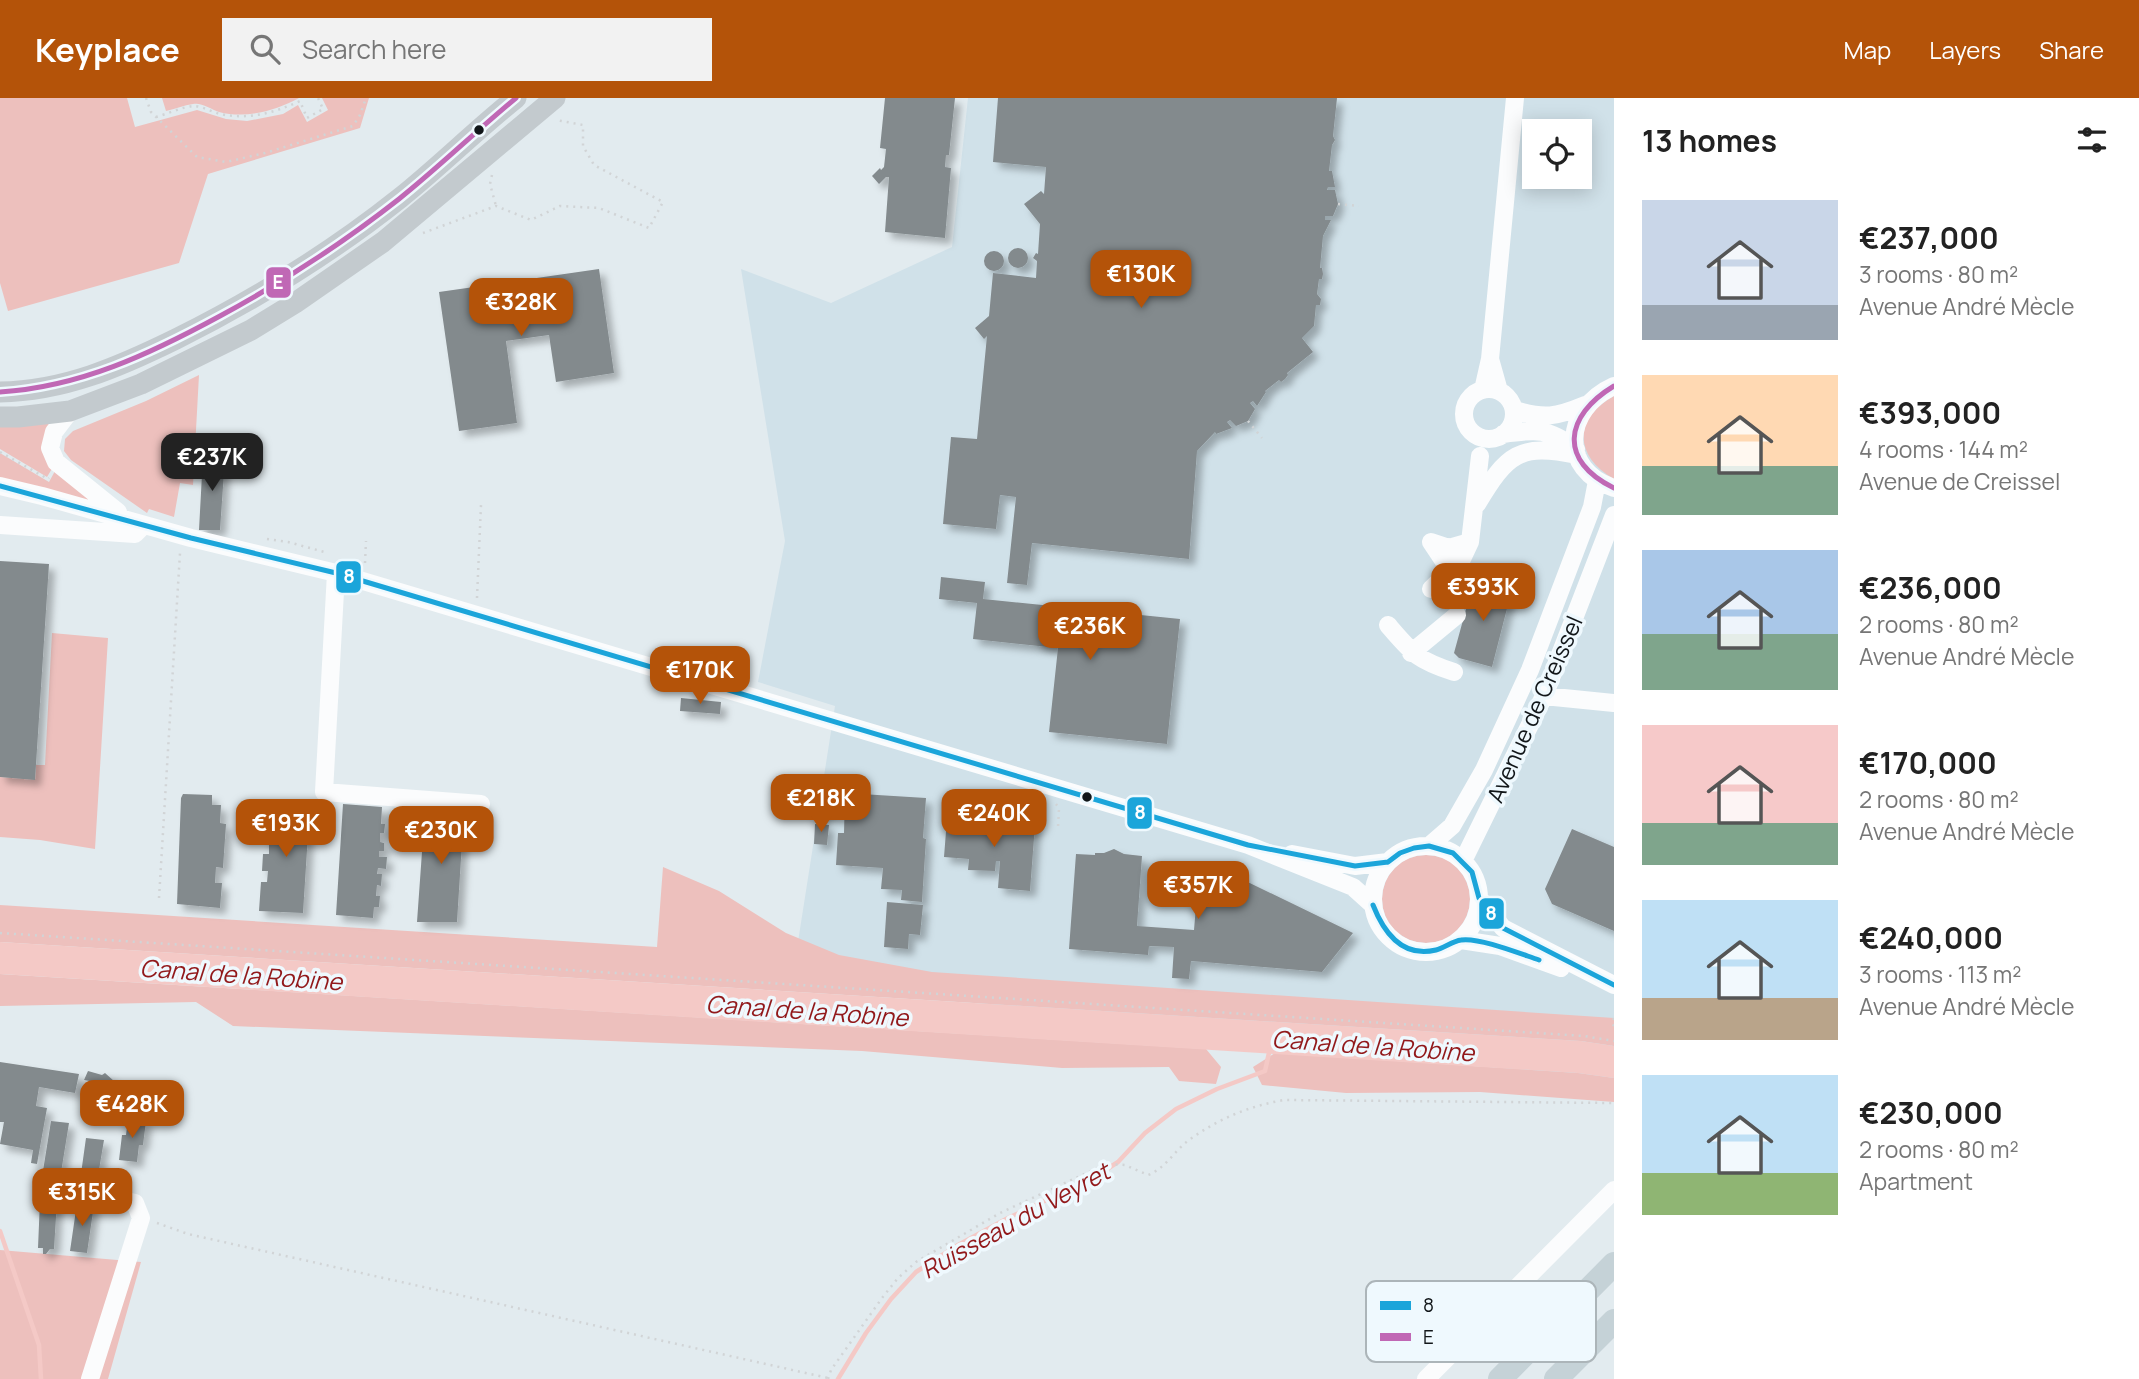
<!DOCTYPE html>
<meta charset="utf-8">
<style>
:root{--surface:#fff;--page:#f2f2f2;--text:#222;--muted:#767676;--accent:#b45309}
body{margin:0;font-family:Manrope,sans-serif;background:var(--page);color:var(--text);height:100vh;display:flex;flex-direction:column;font-size:26px;white-space:nowrap}
*{box-sizing:border-box;margin:0}
p{font-size:23px;color:var(--muted)}
.icon{flex:none;width:38px;height:38px;fill:none;stroke:currentColor;stroke-width:2;stroke-linecap:round;stroke-linejoin:round}
.map{position:relative;flex:1;overflow:hidden}
.panel{display:flex;flex-direction:column;background:var(--surface);width:525px}
.panel>*{flex:none}
.fabs{position:absolute;left:1522px;top:21px;display:grid;gap:14px}
.fabs a{display:grid;place-items:center;width:70px;height:70px;border-radius:0px;background:var(--surface);box-shadow:0 4px 18px #0003;font-size:35px}
.price{position:absolute;translate:-50% -60px;padding:0 16px;border-radius:14px;background:var(--accent);color:#fff;font-size:23px;line-height:46px;filter:drop-shadow(0 2px 4px #0008)}
.price::after{content:'';position:absolute;left:50%;top:42px;width:21px;height:16px;margin-left:-10px;background:inherit;clip-path:polygon(0 0,100% 0,50% 100%)}
.price.current{background:#222;color:#fff}
ul{padding:0;list-style:none}
li{display:flex;align-items:center;gap:21px;height:175px;padding:0 28px}
li span{display:grid;place-items:center;flex:none;width:196px;height:140px;border-radius:0px;color:#555}
li>.icon{margin-inline-start:auto}
span .icon{width:84px;height:84px;fill:#fffc;stroke-width:1}
li b{font-size:30px}
h2{display:flex;justify-content:space-between;align-items:center;height:84px;padding:0 28px;font-size:30px}
header{display:flex;align-items:center;gap:42px;box-sizing:border-box;height:98px;padding:0 35px;background:var(--accent);color:#fff}
header strong{font-size:33px}
nav{display:flex;gap:38px;margin-inline-start:auto;font-size:24px}
.search{width:490px;height:63px;background:var(--page);display:flex;align-items:center;gap:18px;box-sizing:border-box;padding:0 24px;border-radius:0px;color:var(--muted);font-size:26px}
main{display:flex;flex:1;min-height:0}
.map>svg:first-child{display:block}
</style>
<header>
<strong>Keyplace</strong>
<div class="search"><svg class="icon" aria-label="search" viewBox="0 0 24 24"><circle cx="10" cy="10" r="6"/><path d="M15 15l6 6"/></svg>Search here</div>
<nav><a>Map</a><a>Layers</a><a>Share</a></nav>
</header>
<main>
<div class="map">
<svg width="1614" height="1281" viewBox="0 0 1614 1281">
<defs>
<filter id="shadow"><feDropShadow dx="6" dy="6" stdDeviation="3.5" flood-color="#0004"/></filter>
</defs>
<rect width="100%" height="100%" fill="#e2ebef"/>
<path fill="#d0e1e9" fill-rule="evenodd" d="M968,0H1614V984L792,882L835,608L758,584L785,443L741,171L831,205L952,149ZM1535,33H1580V79H1535Z"/>
<path fill="#edc0bd" d="M0,0H127L135,29L197,12L226,21L247,23L283,16L298,7L307,24L328,12L322,0H369L360,30L208,76L179,165L8,213L0,185Z
M162,0H299C275,13 246,21 219,14C211,11 201,4 193,6C184,7 175,11 166,13Z
M199,277L193,387L180,385L174,419L149,411L147,415L71,362L64,353L65,341L73,333L146,303Z
M1614,298V381C1574,358 1573,321 1614,298Z
M50,324L53,369L47,379L0,351V328Z
M0,355L49,384L55,373L93,404L0,381Z
M52,535L108,540L95,751L40,742L0,739V679L35,681L36,667H45Z
M1382 801a44 44 0 1 1 88 0a44 44 0 1 1-88 0Z
M663,769L719,793L786,835L839,857L932,874L1614,920V948L1581,943L0,844V807L657,849Z
M0,876L1206,951L1221,969L1216,986L1179,983L1169,969L1062,970L862,953L233,928L196,904L0,908Z
M1275,955L1578,975L1614,980V1004L1480,994L1346,995L1262,987L1253,969Z
M0,1152L141,1164L108,1281H0Z"/>
<path fill="#f4c9c6" d="M0,844L1581,943L1614,948V980L1578,975L0,876Z"/>
<g fill="none" stroke-linecap="round" stroke-linejoin="round">
<path stroke="#f4c9c6" stroke-width="4.5" d="M0,1133L39,1247L41,1281
M838,1281L866,1235L891,1201L916,1174L958,1147L1008,1120L1090,1082L1118,1064L1145,1035L1176,1011L1217,991L1265,973L1270,950"/>
</g>
<path fill="#838a8d" filter="url(#shadow)" d="M885,0H955L949,57H946L945,69L951,70L945,140L885,134L889,79H886L879,86L872,78L880,70L881,72L884,69L886,51L880,50Z
M998,0H1337L1333,38L1335,42L1332,47L1329,73H1332L1335,89H1328L1327,92H1335L1338,106L1333,118H1325V122H1331L1323,138L1320,170H1322L1323,176L1322,181H1319L1317,196L1321,201L1320,207H1316L1314,228L1302,240L1313,254L1287,275L1288,277L1285,281L1281,284L1279,282L1265,293L1266,294L1257,308L1253,303L1250,305L1255,311L1248,323L1236,328L1230,322L1227,324L1232,330L1216,336L1215,334L1197,353L1189,461L1032,445L1027,487L1007,485L1016,399L1000,397L996,431L943,426L951,339L977,341L987,238L984,241L975,230L989,218L993,175L1036,180L1037,163L1033,160L1036,155L1038,156L1040,126L1024,106L1041,93L1044,96L1046,69L993,64Z
M1008 160a10 10 0 1 1 20 0a10 10 0 1 1-20 0Z
M984 163a10 10 0 1 1 20 0a10 10 0 1 1-20 0Z
M599,171L614,275L556,284L549,237L506,243L517,325L459,333L439,194Z
M203,358L225,360L220,432H199Z
M0,463L49,466L35,682L0,679Z
M941,479L985,484L983,501L1180,521L1167,646L1049,634L1058,550L973,541L977,505L939,501Z
M1474,482L1512,491L1492,569L1459,560L1454,555Z
M681,600L721,604L720,616L680,613Z
M818,690L832,691L830,714L816,713Z
M845,695L926,700L923,740L926,741L922,804L901,802L902,792L881,791L883,770L836,767L838,735H844Z
M183,696L212,697V707H221L220,725L226,726L223,770L216,769L215,785H222L220,810L177,806L181,700Z
M273,703L310,705L303,815L259,813L261,784H267L268,773H262L263,756H269V746H264L265,731H272Z
M343,706L382,709L381,726H385L384,735H380V744L384,745V753H379V759H387L386,771L378,770L377,776H382L381,788L377,787L376,798H380L379,809H374L373,820L336,817Z
M425,712L464,713L457,824H417Z
M947,721L1035,727L1030,793L998,790L1000,763H996L995,773L968,772L969,761L944,759Z
M815,726L829,727L827,747L814,746Z
M1572,731L1614,749V833L1552,806L1545,791Z
M1114,751L1124,756L1142,758L1137,828L1194,832L1199,772L1227,774L1353,835L1322,874L1191,863L1189,881L1172,880L1174,849L1149,848L1148,857L1069,851L1076,756L1095,757V755H1104Z
M887,804L923,807L920,837L909,836L908,851L884,849Z
M0,964L79,976L75,995L39,989L36,1008L47,1010L37,1066L31,1065L33,1052L0,1046L4,1024H0Z
M88,973L102,977L105,975L114,983V989L106,992L101,985L84,982Z
M128,1021L146,1023L143,1047H139L137,1064L119,1062L122,1037H126Z
M51,1023L69,1025L60,1081L42,1079Z
M86,1040L104,1042L97,1084L80,1083Z
M40,1102L57,1103L54,1151H50L46,1156H43V1150H38Z
M77,1105L94,1107L87,1155L70,1153Z"/>
<g fill="none" stroke-linecap="round" stroke-linejoin="round">
<path stroke="#d1d4d6" stroke-width="2.5" stroke-dasharray="2 5" stroke-linecap="butt" d="M146,0L151,14L197,59L226,64L265,55L353,28L360,17L366,0
M156,19C167,16 182,9 193,8C202,8 212,14 220,16C248,22 274,15 300,3L307,20L323,11L318,0
M492,77L490,86L496,108
M1338,106L1359,108
M423,135L496,108L531,122L560,108L599,110L649,130L663,104L594,67L583,48V27L556,22
M1248,323L1262,340
M0,354L48,381L49,380
M267,441L288,444L328,455
M365,465L366,443
M477,500L481,407
M1056,706L1059,710L1058,730
M159,800L180,455
M0,835L1584,938L1614,943
M1614,920L1612,925L1614,928
M157,1125L188,1136L828,1280
M828,1281L831,1272L882,1200L898,1180L916,1164L1000,1115L1106,1066L1125,1067L1148,1077C1166,1070 1174,1053 1189,1042C1218,1021 1249,1008 1284,1002L1614,1005"/>
<path stroke="#fbfcfd" stroke-width="18" d="M1490,261L1515,0
M1614,288C1563,311 1559,372 1614,390
M1464 316a25 25 0 1 1 50 0a25 25 0 1 1-50 0Z
M1483,292L1490,261L1499,293
M1514,312C1545,321 1556,319 1585,307
M70,313L54,334L50,350L56,364L118,414
M1503,336C1537,331 1548,330 1576,351
M0,388L42,398L191,440L336,475L1248,747L1353,789L1373,807
M1477,406C1507,356 1519,345 1577,357
M0,427L135,436L144,427
M1451,474L1431,444L1449,450L1470,444
M336,475L324,694L481,706
M1431,491L1462,461L1470,444L1480,358
M1388,527C1413,556 1417,562 1454,574
M1411,555L1457,517
M1544,598L1614,605
M1429,748L1452,728L1484,672L1530,572L1592,409L1597,383
M1373 801a53 53 0 1 1 106 0a53 53 0 1 1-106 0Z
M1292,756L1355,768L1388,764
M1463,763L1544,598L1614,417
M1479,800L1503,830L1614,887
M1461,842L1500,848L1561,870
M75,1091L135,1105L141,1120L90,1281
M1426,1281L1614,1092"/>
<path stroke="#c3cace" stroke-width="21" d="M0,294C64,293 119,269 176,241C254,202 331,155 400,100C440,68 476,32 516,0
M0,319H18L70,313L141,286L251,232L295,205L383,144L555,0"/>
<path stroke="#c5d2d7" stroke-width="24" d="M1500,1281L1614,1166
M1556,1281L1614,1223"/>
<defs>
<path id="bus-1" d="M0,388L191,440L336,475L1248,747L1355,768L1388,764
M1388,764L1400,755L1414,750L1429,748L1453,755L1472,774L1479,800L1503,830L1614,887
M1373,807C1384,835 1403,860 1436,852C1444,850 1453,843 1461,842C1479,839 1521,856 1539,862"/>
<path id="bus-2" d="M1614,288C1564,318 1558,363 1614,390
M0,294C80,289 150,256 220,218C283,184 343,145 399,101C439,69 476,33 516,0"/>
</defs>
<use href="#bus-1" stroke="#eff9fe" stroke-width="10"/>
<use href="#bus-2" stroke="#eff9fe" stroke-width="10"/>
<use href="#bus-1" stroke="#1ba5da" stroke-width="5"/>
<use href="#bus-2" stroke="#c068b5" stroke-width="5"/>
</g>
<g fill="#111619" stroke="#eff9fe" stroke-width="2.5">
<circle cx="479" cy="32" r="6"/>
<circle cx="1087" cy="699" r="6"/>
</g>
<g text-anchor="middle" dominant-baseline="central" stroke-width="7" stroke-linejoin="round" paint-order="stroke">
<g font-size="23" fill="#111619" stroke="#eff9fe">
<text transform="translate(1534 611) rotate(-66)">Avenue de Creissel</text>
</g>
<g font-size="24" font-style="italic" fill="#92191b" stroke="#eff9fe">
<text transform="translate(241 876) rotate(4)">Canal de la Robine</text>
<text transform="translate(807 912) rotate(4)">Canal de la Robine</text>
<text transform="translate(1373 947) rotate(4)">Canal de la Robine</text>
<text transform="translate(1015 1122) rotate(-29)">Ruisseau du Veyret</text>
</g>
</g>
<rect x="1366" y="1183" width="230" height="81" rx="10" fill="#eff9fe" stroke="#acb5b9" stroke-width="2"/>
<rect x="1380" y="1203" width="31" height="9" fill="#1ba5da"/>
<rect x="1380" y="1235" width="31" height="8" fill="#c068b5"/>
<g font-size="19" fill="#111619">
<text x="1423" y="1214">8</text>
<text x="1423" y="1246">E</text>
</g>
<g stroke="#eff9fe" stroke-width="2.5">
<rect x="265" y="168" width="27" height="33" rx="7" fill="#c068b5"/>
<rect x="335" y="462" width="27" height="34" rx="7" fill="#1ba5da"/>
<rect x="1126" y="698" width="27" height="34" rx="7" fill="#1ba5da"/>
<rect x="1478" y="799" width="27" height="33" rx="7" fill="#1ba5da"/>
</g>
<g font-size="19" text-anchor="middle" font-weight="bold" fill="#fff">
<text x="278" y="191">E</text>
<text x="349" y="485">8</text>
<text x="1140" y="721">8</text>
<text x="1491" y="822">8</text>
</g>
</svg>
<div class="fabs">
<a><svg class="icon" aria-label="locate" viewBox="0 0 24 24"><circle cx="12" cy="12" r="6"/><path d="M12 2v4M12 18v4M2 12h4M18 12h4"/></svg></a>
</div>
<b class="price" style="left:1141px;top:212px">€130K</b>
<b class="price" style="left:521px;top:240px">€328K</b>
<b class="price current" style="left:212px;top:395px">€237K</b>
<b class="price" style="left:1483px;top:525px">€393K</b>
<b class="price" style="left:1090px;top:564px">€236K</b>
<b class="price" style="left:700px;top:608px">€170K</b>
<b class="price" style="left:821px;top:736px">€218K</b>
<b class="price" style="left:994px;top:751px">€240K</b>
<b class="price" style="left:286px;top:761px">€193K</b>
<b class="price" style="left:441px;top:768px">€230K</b>
<b class="price" style="left:1198px;top:823px">€357K</b>
<b class="price" style="left:132px;top:1042px">€428K</b>
<b class="price" style="left:82px;top:1130px">€315K</b>
</div>
<section class="panel">
<h2>13 homes<svg class="icon" aria-label="filters" viewBox="0 0 24 24"><path d="M4 7h16M4 17h16"/><circle cx="9" cy="7" r="2"/><circle cx="15" cy="17" r="2"/></svg></h2>
<ul>
<li><span style="background:linear-gradient(#c9d6e8 75%,#9aa5b1 0)"><svg class="icon" aria-label="home" viewBox="0 0 24 24"><path d="M3 11l9-7 9 7M6 9v11h12V9"/></svg></span><div><b>€237,000</b><p>3 rooms · 80 m²</p><p>Avenue André Mècle</p></div></li>
<li><span style="background:linear-gradient(#ffd9b3 65%,#7fa58c 0)"><svg class="icon" aria-label="home" viewBox="0 0 24 24"><path d="M3 11l9-7 9 7M6 9v11h12V9"/></svg></span><div><b>€393,000</b><p>4 rooms · 144 m²</p><p>Avenue de Creissel</p></div></li>
<li><span style="background:linear-gradient(#a9c7e8 60%,#7fa58c 0)"><svg class="icon" aria-label="home" viewBox="0 0 24 24"><path d="M3 11l9-7 9 7M6 9v11h12V9"/></svg></span><div><b>€236,000</b><p>2 rooms · 80 m²</p><p>Avenue André Mècle</p></div></li>
<li><span style="background:linear-gradient(#f6c9c9 70%,#7fa58c 0)"><svg class="icon" aria-label="home" viewBox="0 0 24 24"><path d="M3 11l9-7 9 7M6 9v11h12V9"/></svg></span><div><b>€170,000</b><p>2 rooms · 80 m²</p><p>Avenue André Mècle</p></div></li>
<li><span style="background:linear-gradient(#bfe0f5 70%,#b9a48a 0)"><svg class="icon" aria-label="home" viewBox="0 0 24 24"><path d="M3 11l9-7 9 7M6 9v11h12V9"/></svg></span><div><b>€240,000</b><p>3 rooms · 113 m²</p><p>Avenue André Mècle</p></div></li>
<li><span style="background:linear-gradient(#bfe0f5 70%,#8fb573 0)"><svg class="icon" aria-label="home" viewBox="0 0 24 24"><path d="M3 11l9-7 9 7M6 9v11h12V9"/></svg></span><div><b>€230,000</b><p>2 rooms · 80 m²</p><p>Apartment</p></div></li>
</ul>
</section>
</main>
